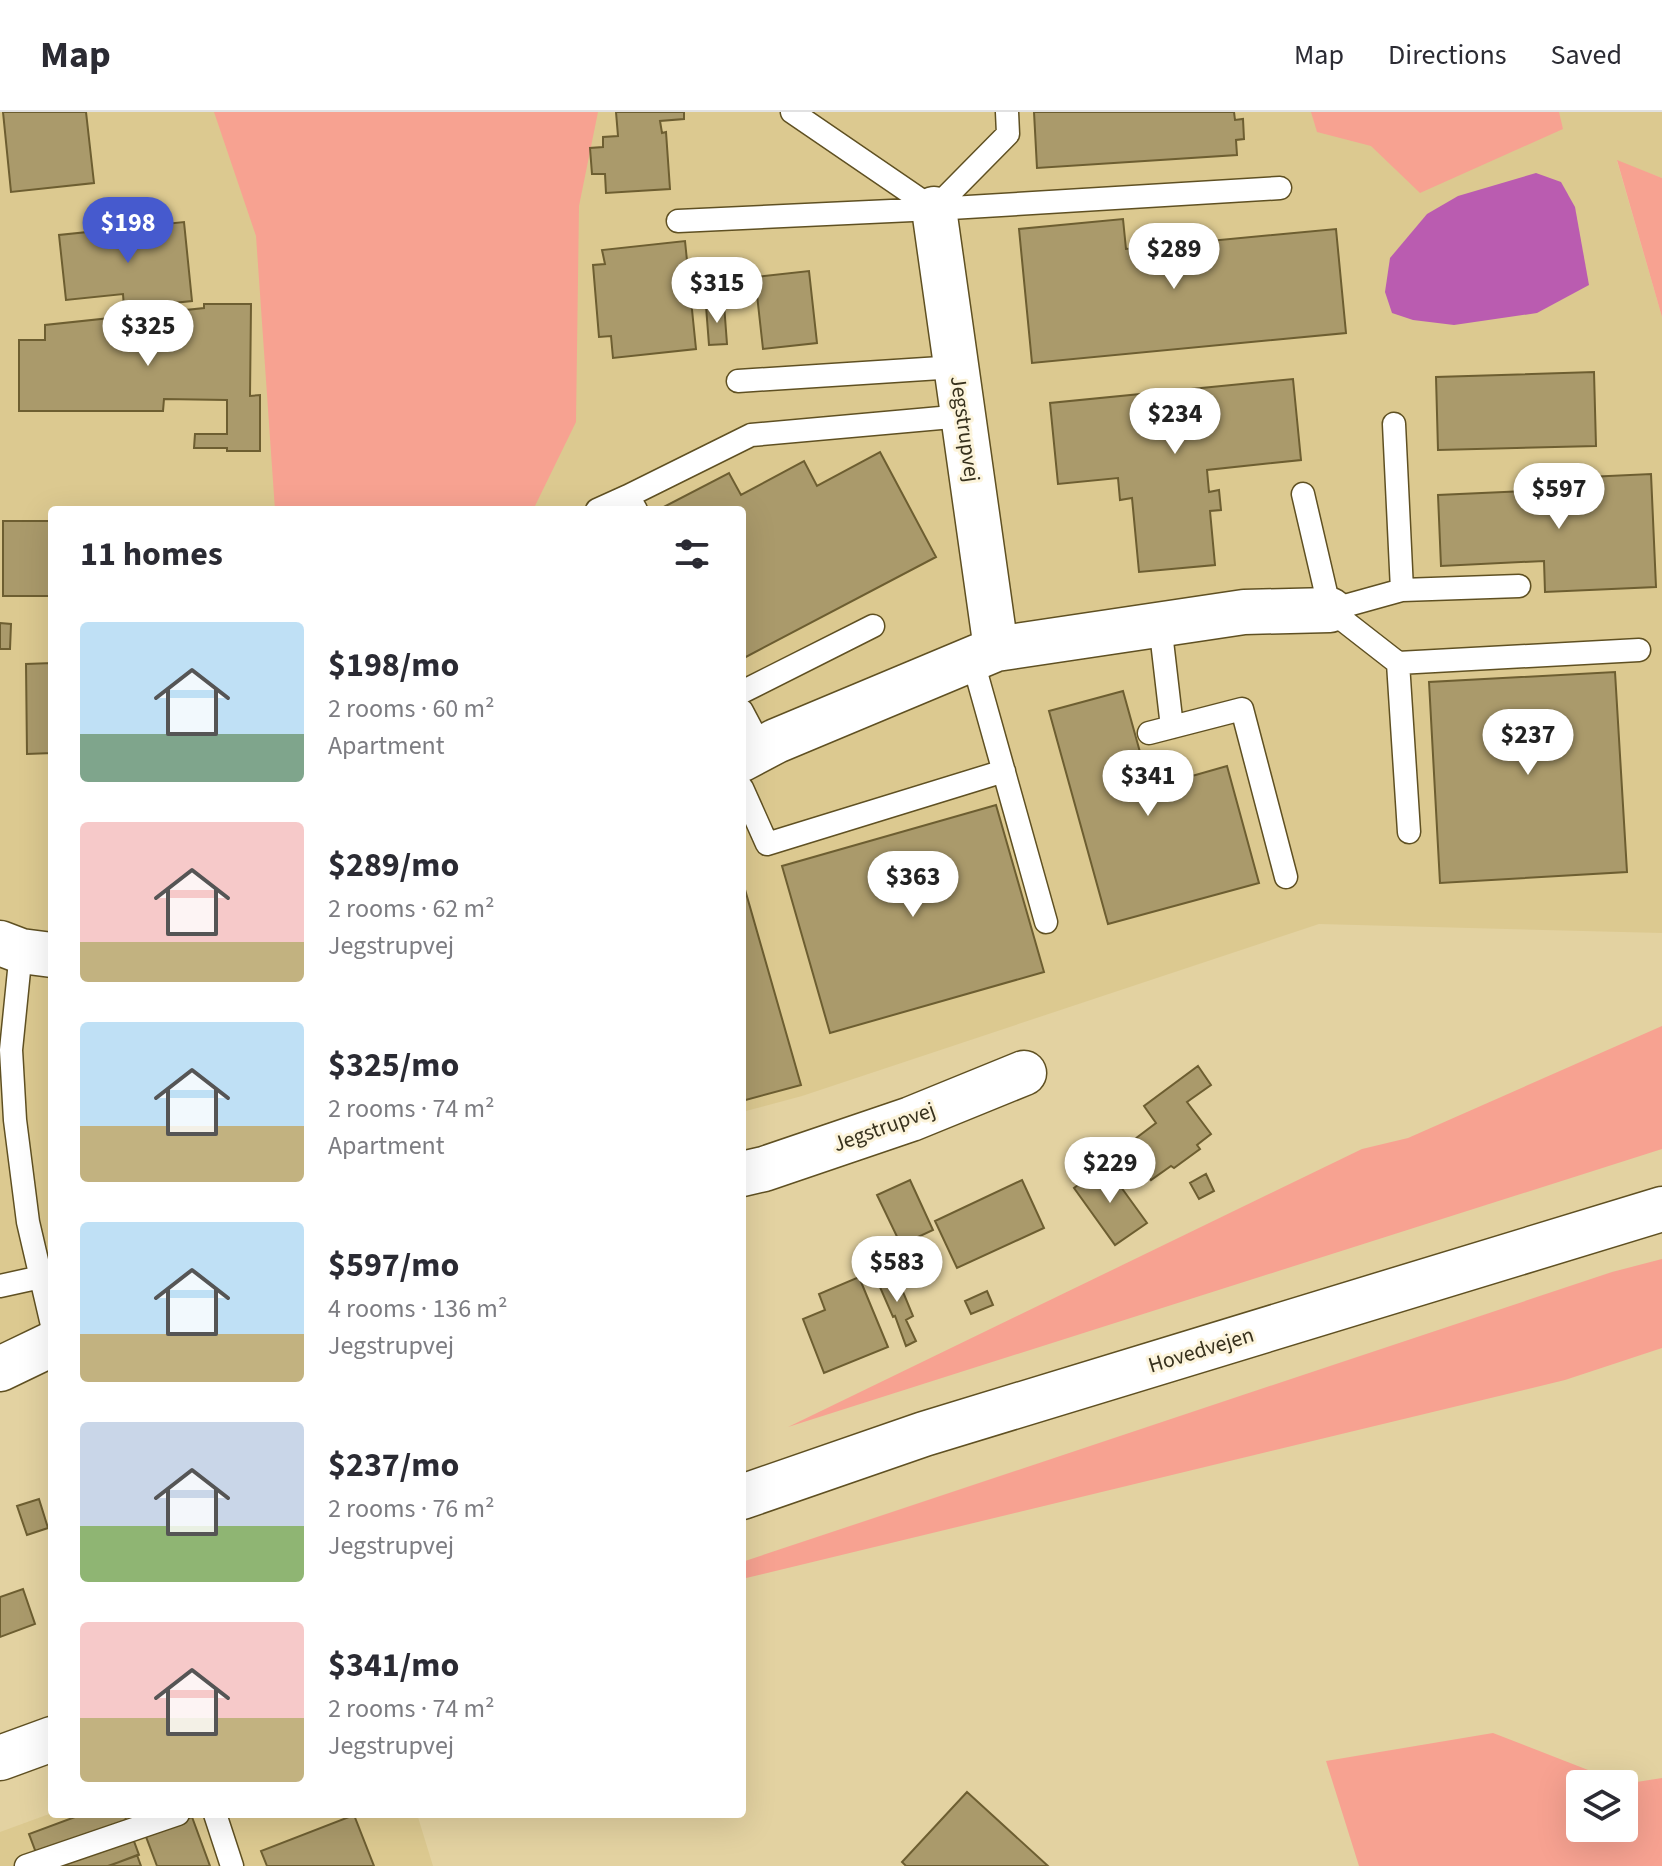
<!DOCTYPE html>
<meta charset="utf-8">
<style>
:root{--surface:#fff;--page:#f2f2f3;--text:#2b2b33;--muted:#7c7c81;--line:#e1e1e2;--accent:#465ace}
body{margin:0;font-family:"Source Sans 3",sans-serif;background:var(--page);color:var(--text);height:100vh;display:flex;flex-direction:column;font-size:30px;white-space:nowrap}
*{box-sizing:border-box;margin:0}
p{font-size:26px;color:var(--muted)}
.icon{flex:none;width:44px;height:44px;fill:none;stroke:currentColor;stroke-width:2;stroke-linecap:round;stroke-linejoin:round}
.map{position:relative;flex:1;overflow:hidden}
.panel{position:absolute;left:48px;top:394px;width:698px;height:1312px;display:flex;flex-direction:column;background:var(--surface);border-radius:8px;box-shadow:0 8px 32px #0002}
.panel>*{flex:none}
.buttons{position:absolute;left:1566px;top:1658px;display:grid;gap:16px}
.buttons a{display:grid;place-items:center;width:72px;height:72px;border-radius:8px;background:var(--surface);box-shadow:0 8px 32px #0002;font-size:40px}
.price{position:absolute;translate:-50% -68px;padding:0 18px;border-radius:28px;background:#fff;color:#222;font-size:26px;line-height:52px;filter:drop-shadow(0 2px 4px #0008)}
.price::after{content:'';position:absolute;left:50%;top:48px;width:24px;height:18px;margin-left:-12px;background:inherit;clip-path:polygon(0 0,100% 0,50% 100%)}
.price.on{background:var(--accent);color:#fff}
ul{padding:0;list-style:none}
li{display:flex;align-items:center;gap:24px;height:200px;padding:0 32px}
li span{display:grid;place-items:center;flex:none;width:224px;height:160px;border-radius:8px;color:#555}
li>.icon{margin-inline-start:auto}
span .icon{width:96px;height:96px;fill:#fffc;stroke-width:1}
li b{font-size:34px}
h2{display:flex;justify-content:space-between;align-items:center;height:96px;padding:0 32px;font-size:34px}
header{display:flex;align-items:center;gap:48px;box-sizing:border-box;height:112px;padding:0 40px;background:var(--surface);border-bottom:2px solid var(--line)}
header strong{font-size:38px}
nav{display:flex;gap:44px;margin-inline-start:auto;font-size:28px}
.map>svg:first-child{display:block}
</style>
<header>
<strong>Map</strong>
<nav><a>Map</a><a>Directions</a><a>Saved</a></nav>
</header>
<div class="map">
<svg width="1662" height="1754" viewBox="0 0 1662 1754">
<rect width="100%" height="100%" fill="#e3d2a1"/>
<path fill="#dcc990" d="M0,0H1662V66L1617,49L1662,205V821L1319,812L802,984L742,1000V398H52V1219L0,1240Z
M52,1701L417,1702L433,1754H0V1720Z"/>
<path fill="#f7a291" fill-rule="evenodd" d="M214,0H598L579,94L576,310L533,398H275L256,124Z
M1311,0H1559L1563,17L1420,81L1371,34L1317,20Z
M1617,48L1662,66V205Z
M1662,914V1037L788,1315L1362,1037L1408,1026Z
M1662,1147V1236L1565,1268L742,1467V1450L1612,1160Z
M1493,1621L1624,1672L1662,1666V1754H1359L1326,1649ZM1580,1672H1624V1716H1580Z"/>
<path fill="#ba5cb0" d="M1536,61L1561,70L1575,95L1589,173L1537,201L1454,213L1413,208L1392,201L1385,180L1390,146L1427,102L1458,84Z"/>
<path fill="#aa9a6b" stroke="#6d5e31" stroke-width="2" d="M3,0H86L94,71L11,80Z
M616,0H684V7L660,9L662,21L666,20L670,77L606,81L605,62H592L590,36L603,35V25L618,24Z
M1034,0H1234L1235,8L1243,7L1244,27L1236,28L1237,43L1037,56Z
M1123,107L1126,137L1336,117L1346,221L1032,251L1019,117Z
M184,110L192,189L124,196L123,182L66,188L59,123Z
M685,129L696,237L613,246L611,224L599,225L593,153L605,152L602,138Z
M809,159L817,231L763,237L755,165Z
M204,192H251L250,284L260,283V339H227V336H194L195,322H227V288L164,287L163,299H19V228H45V213L204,196Z
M724,192L727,232L709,233L706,194Z
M1594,260L1596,334L1438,338L1436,265Z
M1293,267L1301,348L1207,358L1209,380L1219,378L1221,398L1210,399L1215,453L1139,460L1132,386L1120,388L1118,366L1058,372L1050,291Z
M880,340L936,445L742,547V398H658L729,361L741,383L804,349L817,374Z
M1651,362L1656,475L1545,480L1544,449L1441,454L1438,383L1546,378L1545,367Z
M3,409H52V484H3Z
M0,511L11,512L10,537H0Z
M52,551V641L27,642L26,552Z
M1615,560L1627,760L1440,771L1429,570Z
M1123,579L1150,676L1227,654L1259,771L1108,812L1049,599Z
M996,693L1044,860L830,921L782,754Z
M742,767L801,973L742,989Z
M1198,954L1211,973L1187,990L1211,1022L1197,1033L1200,1037L1174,1056L1171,1054L1151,1068L1127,1033L1156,1011L1144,994Z
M1105,1053L1147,1111L1115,1133L1074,1076Z
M1206,1062L1214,1079L1199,1087L1190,1071Z
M910,1068L933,1118L901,1133L877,1083Z
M1022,1068L1044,1116L957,1156L935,1109Z
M894,1158L913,1204L906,1208L916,1229L906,1234L895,1204L893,1205L876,1166Z
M859,1165L888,1235L824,1261L803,1207L825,1198L819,1182Z
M987,1179L993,1193L971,1202L965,1189Z
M39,1387L48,1416L27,1423L17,1394Z
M23,1477L35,1512L0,1525V1485Z
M967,1680L1048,1754H906L902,1750Z
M83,1702H124L139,1743L108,1754H41L29,1722Z
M354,1703L374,1754H267L261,1739Z
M192,1705L210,1754H157L145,1722Z
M137,1743L141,1754H109Z"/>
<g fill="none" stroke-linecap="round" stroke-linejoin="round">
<defs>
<path id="lane" d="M792,0L934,97
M934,97L1008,22L1007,0
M678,109L934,97L1280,76
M738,269L956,255
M1394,312L1402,478L1519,474
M1303,382L1330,498L1398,551
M597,398L628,384
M636,398L628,384L751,323L963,304
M1330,498L1402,478
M1160,512L1172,615
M972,546L1046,810
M742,580L873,514
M742,599L762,637
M1149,621L1242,597L1286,765
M742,676L767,732L1004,659
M1409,720L1398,551L1639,538
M21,839L11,938L15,1008L28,1110L52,1213
M0,1174L41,1165
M215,1702L232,1754
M26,1754L178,1702"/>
<path id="street" d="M934,97L996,537
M742,647L776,629L996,537L1244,500L1330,498
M0,831L21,839L52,843
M742,1062L764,1057L911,1007L1024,961
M0,1257L52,1232"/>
<path id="secondary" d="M742,1385L924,1322L1662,1097
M0,1646L52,1627"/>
</defs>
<use href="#lane" stroke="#5f5022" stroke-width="25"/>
<use href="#street" stroke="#5f5022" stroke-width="47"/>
<use href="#secondary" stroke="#5f5022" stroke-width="47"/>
<use href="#lane" stroke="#fff" stroke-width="22"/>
<use href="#street" stroke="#fff" stroke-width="44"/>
<use href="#secondary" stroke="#fff" stroke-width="44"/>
</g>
<g text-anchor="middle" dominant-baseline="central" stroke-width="6" stroke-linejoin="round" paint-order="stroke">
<g font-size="22" fill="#37311d" stroke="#fcf4db">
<text transform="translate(965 317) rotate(82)">Jegstrupvej</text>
<text transform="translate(884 1015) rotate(-20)">Jegstrupvej</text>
<text transform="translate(1201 1238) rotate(-17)">Hovedvejen</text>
</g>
</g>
</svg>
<div class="buttons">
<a><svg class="icon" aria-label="layers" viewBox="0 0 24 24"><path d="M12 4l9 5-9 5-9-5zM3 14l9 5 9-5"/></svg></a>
</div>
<b class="price on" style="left:128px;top:153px">$198</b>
<b class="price" style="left:1174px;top:179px">$289</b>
<b class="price" style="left:717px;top:213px">$315</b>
<b class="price" style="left:148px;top:256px">$325</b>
<b class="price" style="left:1175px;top:344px">$234</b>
<b class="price" style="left:1559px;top:419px">$597</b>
<b class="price" style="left:1528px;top:665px">$237</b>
<b class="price" style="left:1148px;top:706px">$341</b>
<b class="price" style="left:913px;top:807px">$363</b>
<b class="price" style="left:1110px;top:1093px">$229</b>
<b class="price" style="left:897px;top:1192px">$583</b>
<section class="panel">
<h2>11 homes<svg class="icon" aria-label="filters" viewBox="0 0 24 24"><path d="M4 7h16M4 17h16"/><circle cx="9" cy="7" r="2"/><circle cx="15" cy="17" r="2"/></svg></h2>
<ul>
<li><span style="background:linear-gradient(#bfe0f5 70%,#7fa58c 0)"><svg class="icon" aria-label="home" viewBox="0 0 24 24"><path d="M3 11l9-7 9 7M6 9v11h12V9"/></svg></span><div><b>$198/mo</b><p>2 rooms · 60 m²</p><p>Apartment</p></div></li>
<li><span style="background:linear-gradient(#f6c9c9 75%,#c2b280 0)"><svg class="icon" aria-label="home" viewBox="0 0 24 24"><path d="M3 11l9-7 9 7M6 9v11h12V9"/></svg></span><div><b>$289/mo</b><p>2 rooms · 62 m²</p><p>Jegstrupvej</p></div></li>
<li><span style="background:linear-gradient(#bfe0f5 65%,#c2b280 0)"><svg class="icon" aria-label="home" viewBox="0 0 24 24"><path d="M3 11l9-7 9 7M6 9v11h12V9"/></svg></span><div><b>$325/mo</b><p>2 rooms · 74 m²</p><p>Apartment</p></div></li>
<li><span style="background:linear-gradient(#bfe0f5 70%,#c2b280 0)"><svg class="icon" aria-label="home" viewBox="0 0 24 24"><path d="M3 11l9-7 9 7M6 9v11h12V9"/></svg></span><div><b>$597/mo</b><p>4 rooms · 136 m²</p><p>Jegstrupvej</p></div></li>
<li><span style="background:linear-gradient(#c9d6e8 65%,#8fb573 0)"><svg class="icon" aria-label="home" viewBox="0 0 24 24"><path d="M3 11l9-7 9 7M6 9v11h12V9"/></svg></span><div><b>$237/mo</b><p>2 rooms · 76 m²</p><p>Jegstrupvej</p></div></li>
<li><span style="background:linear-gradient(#f6c9c9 60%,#c2b280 0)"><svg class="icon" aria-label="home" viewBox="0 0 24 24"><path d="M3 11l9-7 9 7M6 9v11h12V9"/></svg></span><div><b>$341/mo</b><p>2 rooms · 74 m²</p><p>Jegstrupvej</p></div></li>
</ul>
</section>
</div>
